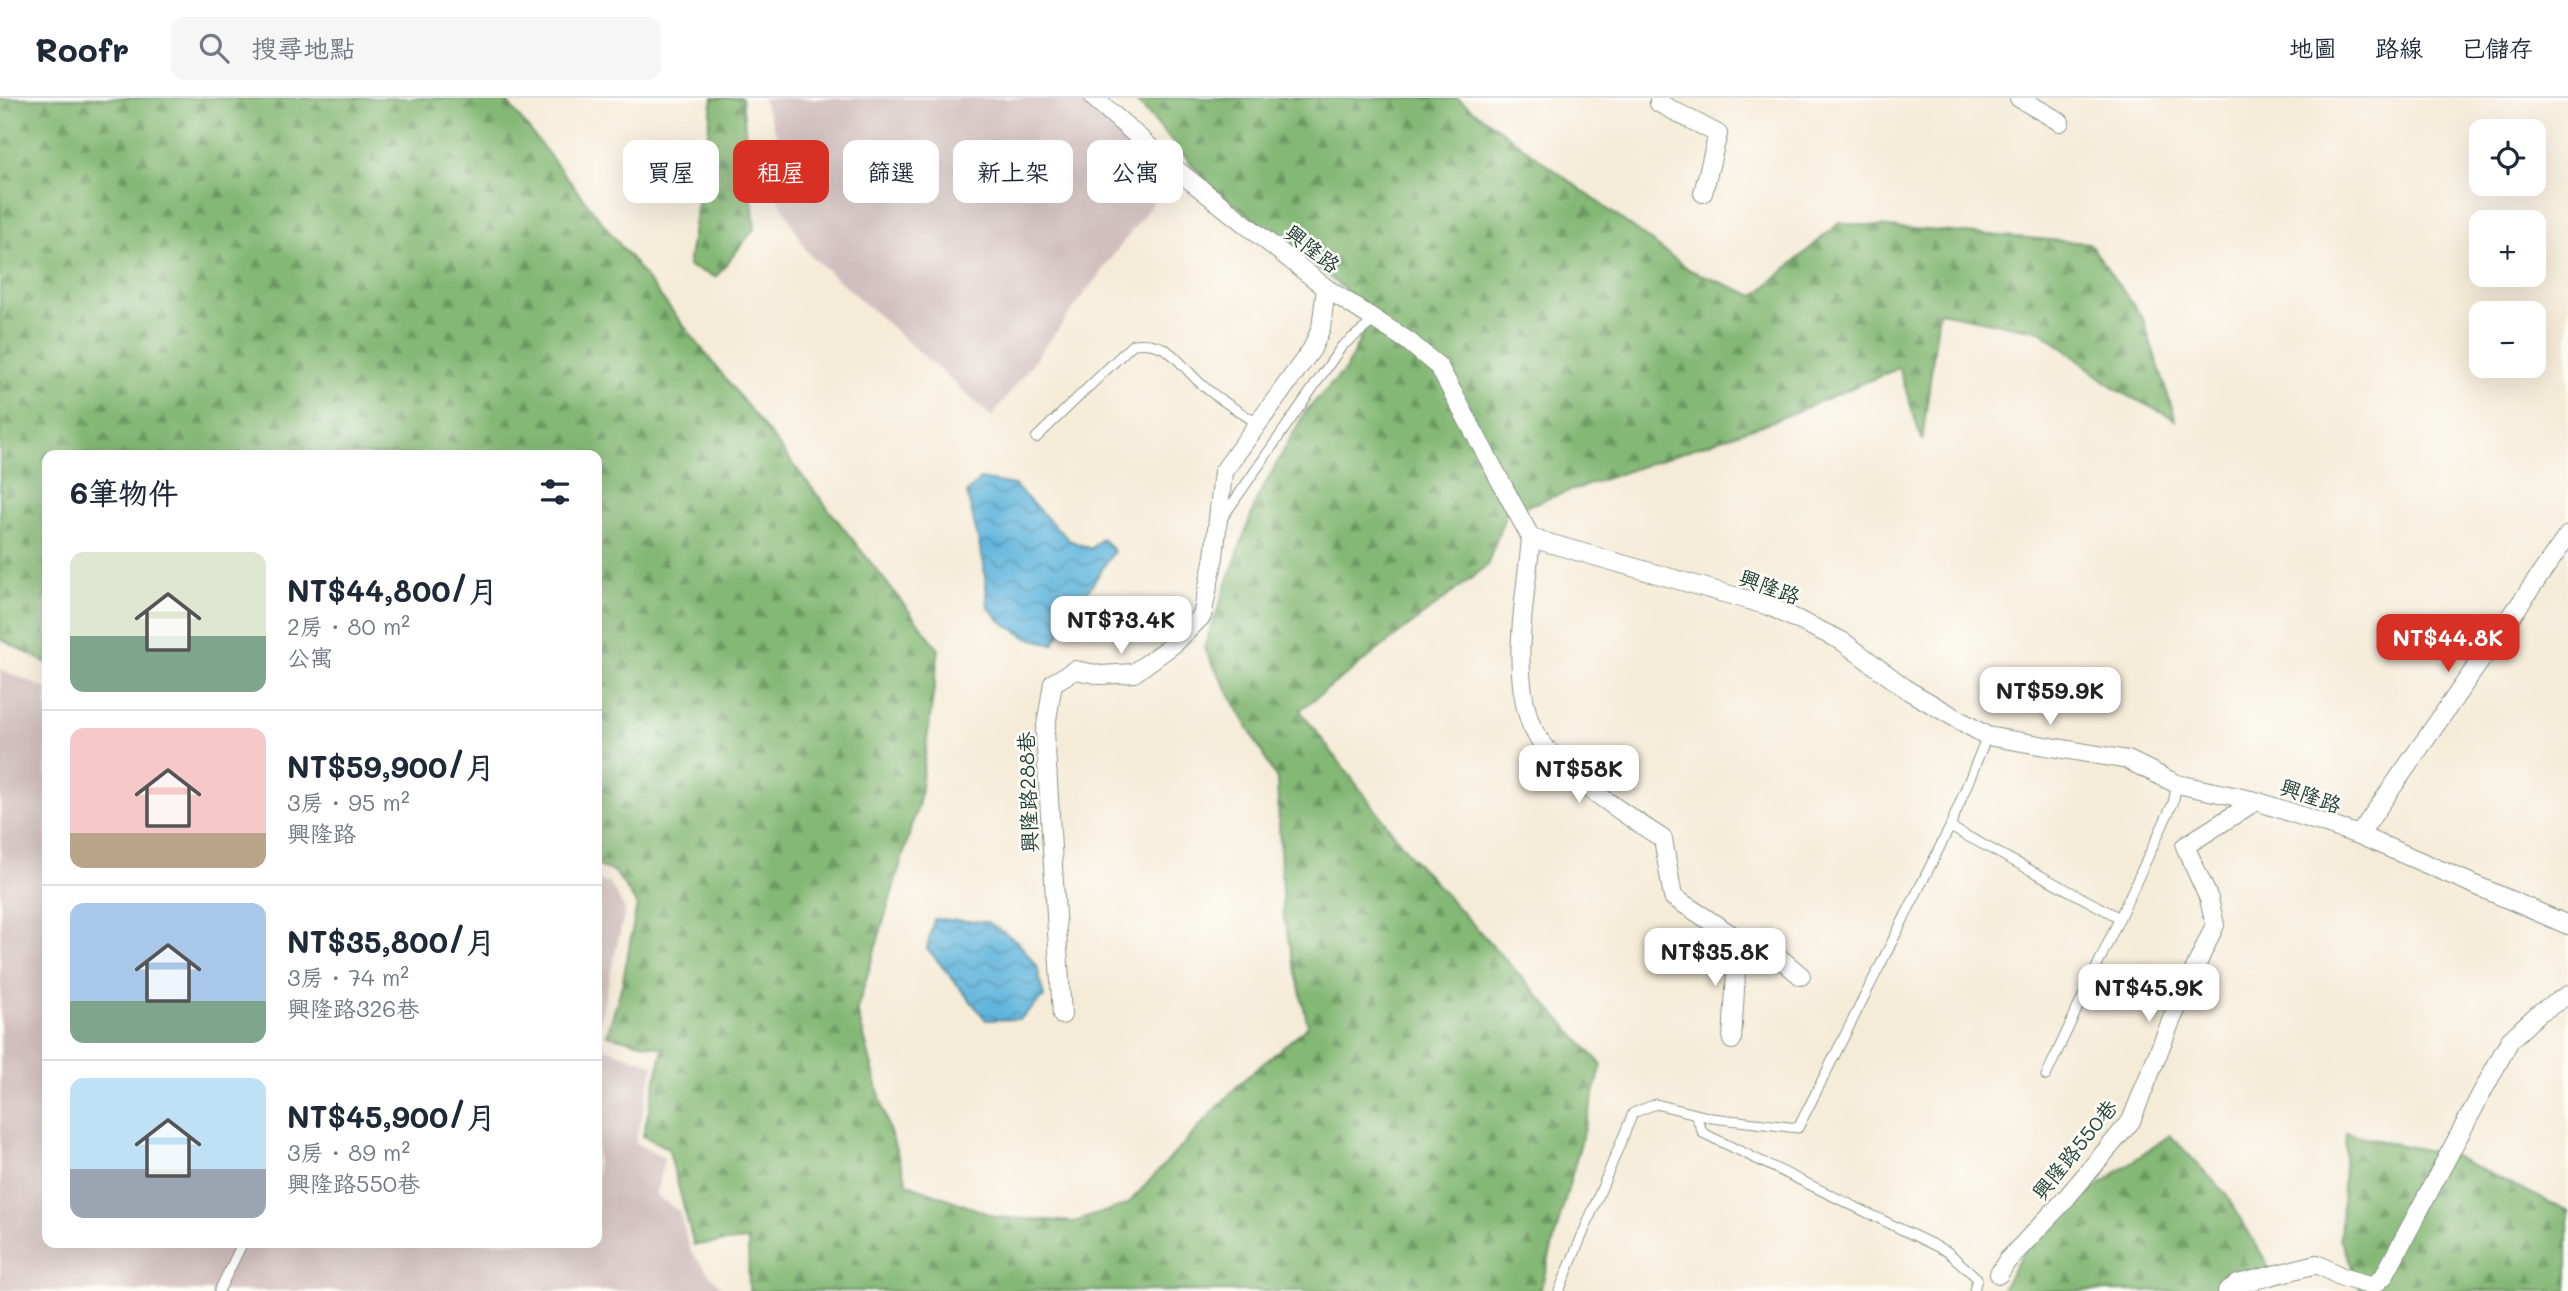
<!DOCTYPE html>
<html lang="zh-TW">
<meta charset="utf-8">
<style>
:root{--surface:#fff;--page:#f6f6f7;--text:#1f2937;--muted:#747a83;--line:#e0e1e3;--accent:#d93025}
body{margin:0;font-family:Mali,"LXGW WenKai TC",sans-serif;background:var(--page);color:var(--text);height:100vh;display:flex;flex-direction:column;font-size:26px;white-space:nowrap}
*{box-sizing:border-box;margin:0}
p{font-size:23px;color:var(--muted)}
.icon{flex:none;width:38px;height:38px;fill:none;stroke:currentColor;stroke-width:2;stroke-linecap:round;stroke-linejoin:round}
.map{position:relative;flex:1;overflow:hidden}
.drawer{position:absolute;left:42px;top:352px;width:560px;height:798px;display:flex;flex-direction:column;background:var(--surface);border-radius:14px;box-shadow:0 7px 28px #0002}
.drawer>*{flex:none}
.top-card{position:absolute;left:623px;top:42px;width:665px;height:63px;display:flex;gap:14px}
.fabs{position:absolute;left:2469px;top:21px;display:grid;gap:14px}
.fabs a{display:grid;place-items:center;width:77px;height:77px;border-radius:14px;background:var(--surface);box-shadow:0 7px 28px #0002;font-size:35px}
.price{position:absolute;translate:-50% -60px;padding:0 16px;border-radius:14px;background:#fff;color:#222;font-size:23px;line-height:46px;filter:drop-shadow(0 2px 4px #0008)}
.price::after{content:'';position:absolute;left:50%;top:42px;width:21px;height:16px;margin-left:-10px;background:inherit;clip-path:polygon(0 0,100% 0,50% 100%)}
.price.on{background:var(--accent);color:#fff}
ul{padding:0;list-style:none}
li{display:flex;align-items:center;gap:21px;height:175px;padding:0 28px}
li+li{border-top:2px solid var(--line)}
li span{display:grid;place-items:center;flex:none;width:196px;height:140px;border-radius:14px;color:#555}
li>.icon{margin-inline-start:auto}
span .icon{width:84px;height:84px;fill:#fffc;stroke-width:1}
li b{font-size:30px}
h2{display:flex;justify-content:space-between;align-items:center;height:84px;padding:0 28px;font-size:30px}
.pill{padding:0 24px;border-radius:14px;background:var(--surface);box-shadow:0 7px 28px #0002;font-size:24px;line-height:63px}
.pill.on{background:var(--accent);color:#fff}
header{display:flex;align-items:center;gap:42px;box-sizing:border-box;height:98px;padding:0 35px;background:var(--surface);border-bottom:2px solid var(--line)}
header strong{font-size:33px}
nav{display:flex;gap:38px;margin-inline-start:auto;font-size:24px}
.search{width:490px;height:63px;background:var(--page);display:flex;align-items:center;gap:18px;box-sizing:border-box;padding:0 24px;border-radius:14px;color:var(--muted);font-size:26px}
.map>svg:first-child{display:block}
</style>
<header>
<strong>Roofr</strong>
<div class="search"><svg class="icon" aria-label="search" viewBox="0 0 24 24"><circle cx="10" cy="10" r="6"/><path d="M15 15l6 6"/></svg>搜尋地點</div>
<nav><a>地圖</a><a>路線</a><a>已儲存</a></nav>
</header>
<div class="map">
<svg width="2568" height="1193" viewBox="0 0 2568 1193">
<defs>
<pattern id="forest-firs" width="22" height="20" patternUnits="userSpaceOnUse" patternTransform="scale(1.75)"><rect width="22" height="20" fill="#84b874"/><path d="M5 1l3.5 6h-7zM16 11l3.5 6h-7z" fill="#6b9760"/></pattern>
<pattern id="water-waves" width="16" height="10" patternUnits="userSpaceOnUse" patternTransform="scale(1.75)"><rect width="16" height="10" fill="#61b5dd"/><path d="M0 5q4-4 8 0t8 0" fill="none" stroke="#4f94b4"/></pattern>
</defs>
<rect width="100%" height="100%" fill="#fdfcf7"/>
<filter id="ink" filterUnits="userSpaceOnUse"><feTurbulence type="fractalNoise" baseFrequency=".0143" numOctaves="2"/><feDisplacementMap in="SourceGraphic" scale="14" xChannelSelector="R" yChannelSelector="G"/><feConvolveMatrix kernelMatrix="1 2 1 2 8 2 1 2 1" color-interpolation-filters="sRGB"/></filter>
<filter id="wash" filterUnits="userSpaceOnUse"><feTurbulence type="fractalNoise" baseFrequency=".00686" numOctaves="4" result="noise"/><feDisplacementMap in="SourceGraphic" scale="28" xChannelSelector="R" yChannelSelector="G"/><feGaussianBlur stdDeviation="1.57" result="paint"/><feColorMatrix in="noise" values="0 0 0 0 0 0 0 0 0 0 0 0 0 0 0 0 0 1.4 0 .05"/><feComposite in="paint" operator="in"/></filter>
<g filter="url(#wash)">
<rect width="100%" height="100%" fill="#f5ecd8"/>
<path fill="#d1bfbf" d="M762,0H1078L1170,82L992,319L808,155L767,80L777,66L779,42Z
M0,571L47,591V1144H597V947L654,967L635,1045L664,1060L656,1098L679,1113L691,1154L724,1193H0Z
M597,782L610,786L625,812L597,934Z"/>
<path fill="url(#forest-firs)" stroke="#527a54" stroke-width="2" d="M0,0H504L939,551L919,704L857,912L888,1029L908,1086L997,1119L1074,1124L1128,1106L1241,984L1308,928L1283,816L1277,682L1204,550L1257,401L1305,314L1346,271L1373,213L1210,87L1134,0H1457L1690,172L1755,198L1839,125L2089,145L2143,221L2176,322L2117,292L2041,233L1939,214L1922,343L1899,270L1776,322L1506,415L1487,468L1300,612L1413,761L1602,967L1540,1193H749L748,1142L694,1147L668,1050L643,1038L663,950L607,937L622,887L637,807L615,774L597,768V357H47V565L0,541Z
M713,0H742L755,130L716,179L688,168Z
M2346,1035L2453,1058L2568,1113V1193H2361L2340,1140Z
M2170,1037L2226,1096L2274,1177L2241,1193H2001L2037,1131Z"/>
<path fill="url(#water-waves)" stroke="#407988" stroke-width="2" d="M980,381L1014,387L1069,442L1091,451L1102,440L1114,453L1053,546L1026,539L1002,524L988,509L984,466L967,395Z
M934,821L988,824L1017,843L1037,868L1044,899L1020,921L986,922L927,850Z"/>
</g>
<g filter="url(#ink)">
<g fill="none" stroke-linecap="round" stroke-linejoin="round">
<defs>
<path id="lane" d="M1036,340L1133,246C1170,242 1176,263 1200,285C1217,301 1240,313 1259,327
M1221,422L1342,248L1375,222
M1950,729L2118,819
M2046,978L2173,705L2177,686
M1695,1016L1703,1035L1948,1154L1977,1180L1974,1193
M219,1193L243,1144
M1559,1193L1633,1015L1656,1006L1712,1020L1798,1030L1950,729L1987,638"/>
<path id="street" d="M1094,0L1168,65L1326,190L1408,243L1439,269L1531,440L1769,508L1842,543L1909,593L1987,638L2128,662L2177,686L2256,703L2359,737L2568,827
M1659,0V5L1718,36L1703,95
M2019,0L2060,24
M1531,440C1526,498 1511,564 1529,621C1543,666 1625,716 1663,741L1673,799L1738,841L1769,851L1801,878
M2359,737L2568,437
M1062,917L1045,634L1053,585L1075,572L1101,577L1134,575L1175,545L1202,518L1214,459L1223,374L1312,251L1321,230L1326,190
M1732,942L1738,841
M1999,1176L2007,1163L2062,1105L2131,1023L2171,923L2215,827L2209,801L2185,748L2256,703
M2227,1193L2238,1186L2317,1166L2342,1179L2373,1188L2384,1178L2510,942L2539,915L2568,897"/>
</defs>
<use href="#lane" stroke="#8a9486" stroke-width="11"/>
<use href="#street" stroke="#8a9486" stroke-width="20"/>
<use href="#lane" stroke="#fff" stroke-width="9"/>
<use href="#street" stroke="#fff" stroke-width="18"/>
</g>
</g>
<g text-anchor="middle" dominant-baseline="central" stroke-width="5" stroke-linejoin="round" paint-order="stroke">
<g font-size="21" fill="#1f3d34" stroke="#fdfcf7">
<text transform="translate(1313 150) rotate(38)">興隆路</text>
<text transform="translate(1770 488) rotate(20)">興隆路</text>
<text transform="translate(1027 694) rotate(-92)">興隆路288巷</text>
<text transform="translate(2311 697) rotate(19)">興隆路</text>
<text transform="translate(2074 1051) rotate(-51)">興隆路550巷</text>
</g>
</g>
</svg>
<div class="fabs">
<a><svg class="icon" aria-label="locate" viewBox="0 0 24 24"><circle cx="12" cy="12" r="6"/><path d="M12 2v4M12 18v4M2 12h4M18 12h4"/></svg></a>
<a>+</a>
<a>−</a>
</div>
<b class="price" style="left:1121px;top:558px">NT$73.4K</b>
<b class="price on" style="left:2448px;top:576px">NT$44.8K</b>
<b class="price" style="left:2050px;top:629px">NT$59.9K</b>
<b class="price" style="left:1579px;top:707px">NT$58K</b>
<b class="price" style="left:1715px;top:890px">NT$35.8K</b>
<b class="price" style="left:2149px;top:926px">NT$45.9K</b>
<div class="top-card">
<a class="pill">買屋</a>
<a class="pill on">租屋</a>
<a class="pill">篩選</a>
<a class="pill">新上架</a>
<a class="pill">公寓</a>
</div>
<section class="drawer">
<h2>6筆物件<svg class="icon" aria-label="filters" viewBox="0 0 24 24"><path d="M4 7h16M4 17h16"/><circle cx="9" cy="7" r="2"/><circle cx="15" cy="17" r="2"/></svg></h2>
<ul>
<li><span style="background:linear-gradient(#dfe7d0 60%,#7fa58c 0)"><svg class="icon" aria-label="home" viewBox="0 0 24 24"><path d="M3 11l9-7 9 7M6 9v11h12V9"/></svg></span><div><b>NT$44,800/月</b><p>2房 · 80 m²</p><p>公寓</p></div></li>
<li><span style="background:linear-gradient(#f6c9c9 75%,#b9a48a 0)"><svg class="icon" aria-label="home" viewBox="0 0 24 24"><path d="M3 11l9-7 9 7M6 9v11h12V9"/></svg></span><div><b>NT$59,900/月</b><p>3房 · 95 m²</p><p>興隆路</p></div></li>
<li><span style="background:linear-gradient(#a9c7e8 70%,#7fa58c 0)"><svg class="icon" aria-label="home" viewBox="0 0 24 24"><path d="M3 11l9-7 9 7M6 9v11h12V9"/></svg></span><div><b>NT$35,800/月</b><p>3房 · 74 m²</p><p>興隆路326巷</p></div></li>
<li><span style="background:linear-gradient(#bfe0f5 65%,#9aa5b1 0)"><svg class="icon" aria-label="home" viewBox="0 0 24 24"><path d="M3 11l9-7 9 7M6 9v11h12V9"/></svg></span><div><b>NT$45,900/月</b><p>3房 · 89 m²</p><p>興隆路550巷</p></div></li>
</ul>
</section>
</div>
